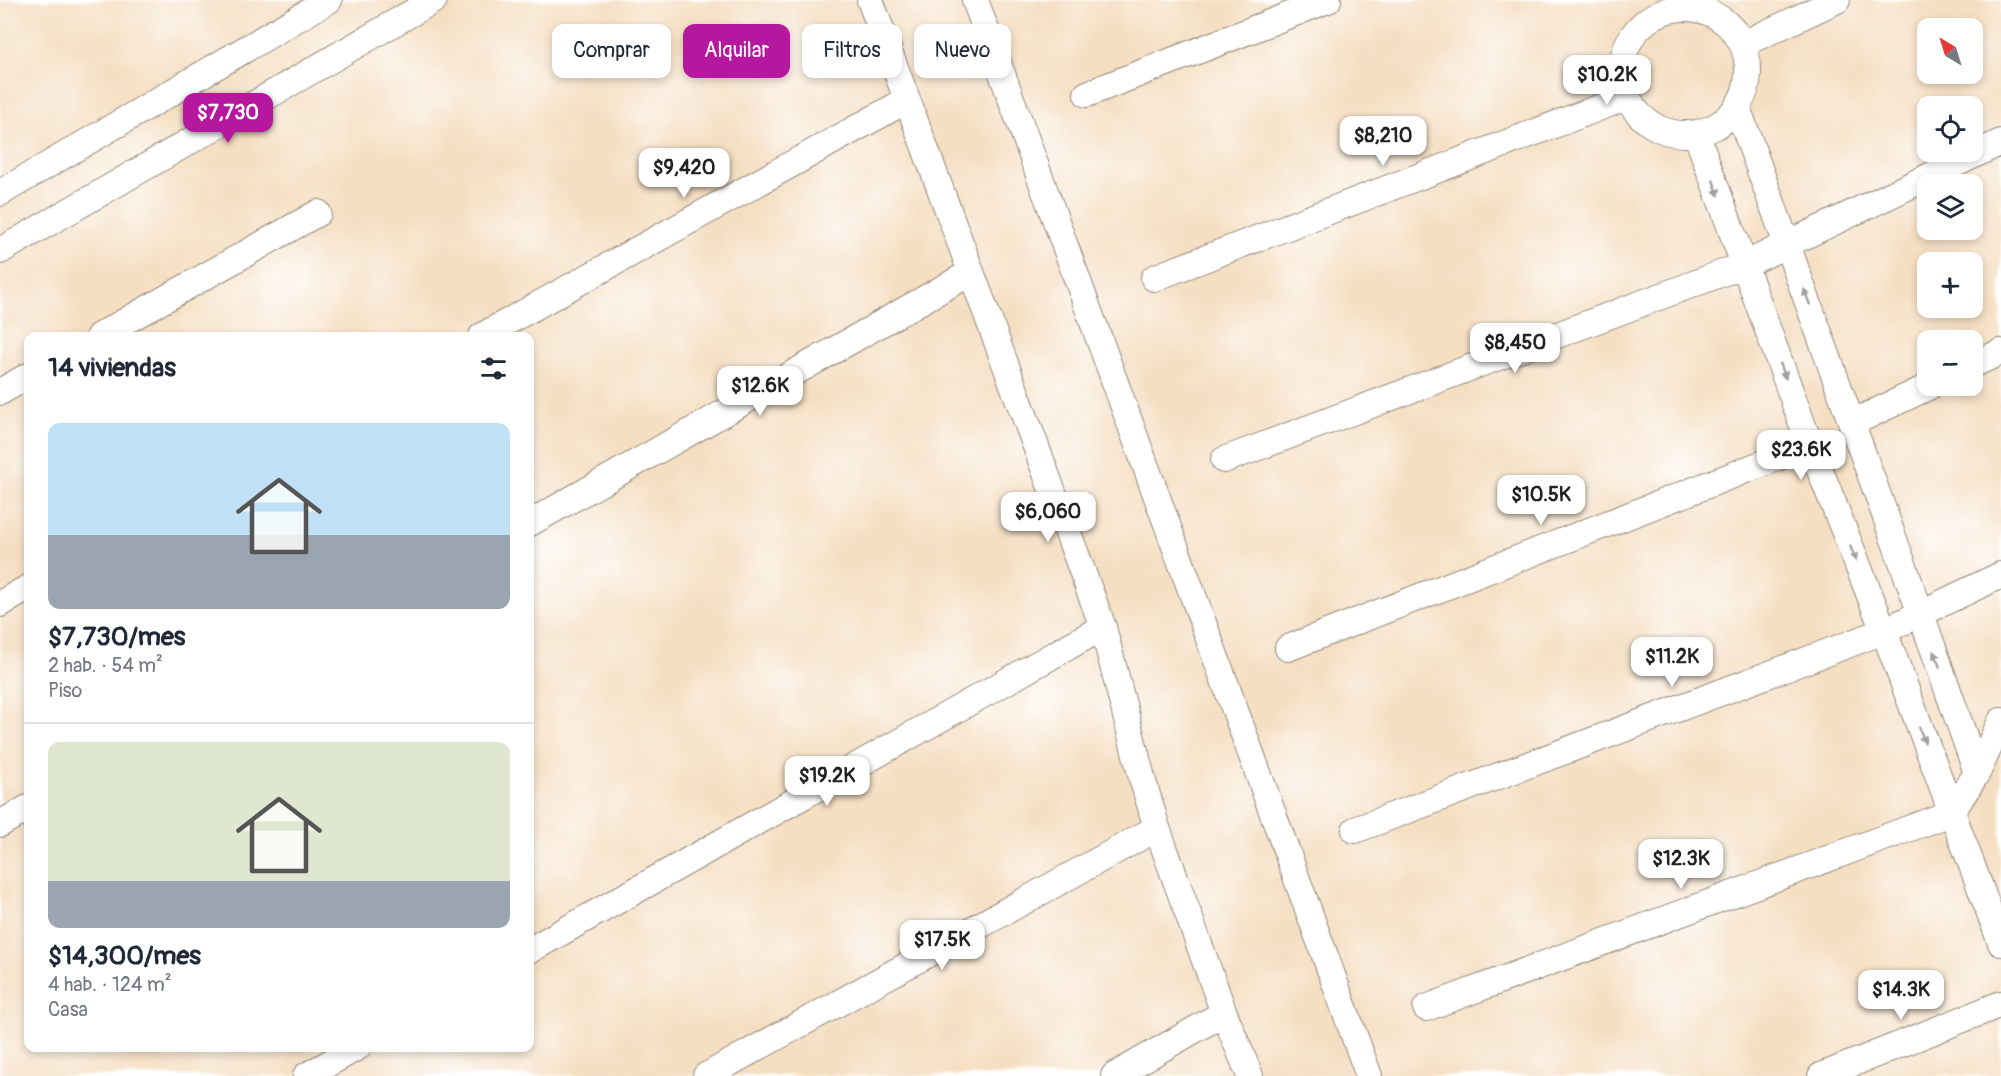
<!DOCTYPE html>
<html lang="es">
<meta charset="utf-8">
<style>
:root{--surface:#fff;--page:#f6f6f7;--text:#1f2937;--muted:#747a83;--line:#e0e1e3;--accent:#b5179e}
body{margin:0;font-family:Pangolin,sans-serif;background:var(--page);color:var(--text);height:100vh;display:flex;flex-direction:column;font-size:22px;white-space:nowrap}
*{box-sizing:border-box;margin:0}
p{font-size:20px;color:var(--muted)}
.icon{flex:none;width:33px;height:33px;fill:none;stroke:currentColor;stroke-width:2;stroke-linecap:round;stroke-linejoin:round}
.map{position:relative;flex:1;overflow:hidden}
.sheet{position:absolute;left:24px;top:332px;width:510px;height:720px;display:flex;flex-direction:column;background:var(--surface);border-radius:12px;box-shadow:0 3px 9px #0003}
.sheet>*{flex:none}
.hud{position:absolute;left:552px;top:24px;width:570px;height:54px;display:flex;gap:12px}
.needle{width:39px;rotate:322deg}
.tools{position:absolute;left:1917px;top:18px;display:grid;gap:12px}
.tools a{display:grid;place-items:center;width:66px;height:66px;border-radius:12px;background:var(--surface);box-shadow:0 3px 9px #0003;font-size:30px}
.price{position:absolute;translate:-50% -51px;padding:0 14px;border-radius:12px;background:#fff;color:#222;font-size:20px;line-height:39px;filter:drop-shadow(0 2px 3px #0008)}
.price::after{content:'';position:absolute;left:50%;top:36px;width:18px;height:14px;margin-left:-9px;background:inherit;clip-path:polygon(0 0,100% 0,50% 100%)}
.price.current{background:var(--accent);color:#fff}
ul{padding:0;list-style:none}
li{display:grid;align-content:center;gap:12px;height:318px;padding:0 24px}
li+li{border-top:2px solid var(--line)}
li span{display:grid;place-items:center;height:186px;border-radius:12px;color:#555}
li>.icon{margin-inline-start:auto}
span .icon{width:108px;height:108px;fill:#fffc;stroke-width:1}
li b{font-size:26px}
h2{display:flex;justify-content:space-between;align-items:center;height:72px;padding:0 24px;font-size:26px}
.tag{padding:0 21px;border-radius:12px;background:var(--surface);box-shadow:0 3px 9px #0003;font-size:21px;line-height:54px}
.tag.current{background:var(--accent);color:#fff}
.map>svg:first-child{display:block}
</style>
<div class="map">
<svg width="2001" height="1076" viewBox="0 0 2001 1076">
<rect width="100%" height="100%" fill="#fff"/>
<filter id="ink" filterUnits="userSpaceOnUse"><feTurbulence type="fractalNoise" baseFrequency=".0167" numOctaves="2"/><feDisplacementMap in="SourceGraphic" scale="12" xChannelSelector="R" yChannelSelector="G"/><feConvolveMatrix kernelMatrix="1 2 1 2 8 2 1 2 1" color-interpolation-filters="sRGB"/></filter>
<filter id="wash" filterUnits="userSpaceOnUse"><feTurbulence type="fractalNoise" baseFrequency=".008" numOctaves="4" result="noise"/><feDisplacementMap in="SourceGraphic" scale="24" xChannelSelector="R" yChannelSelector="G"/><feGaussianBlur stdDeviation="1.35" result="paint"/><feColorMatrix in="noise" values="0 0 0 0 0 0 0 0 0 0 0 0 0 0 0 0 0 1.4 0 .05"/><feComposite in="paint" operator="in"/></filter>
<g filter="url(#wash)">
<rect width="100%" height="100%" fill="#f5dfc3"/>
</g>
<g filter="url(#ink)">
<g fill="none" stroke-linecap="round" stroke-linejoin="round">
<defs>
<path id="minor" d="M870,0L1103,627L1142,778L1157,828L1224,1013L1250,1076
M975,0L1369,1076
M1622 71a63 63 0 1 1 126 0a63 63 0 1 1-126 0Z
M1743,44L1837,0
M1087,94L1328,0
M1737,107L1921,614L1977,773
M1696,133L1810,445L1884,631L2001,943
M0,193L329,0
M0,251L434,0
M1154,278L1627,97
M99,336L318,213
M482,336L907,100
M1972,365L2001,352
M0,392L28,376
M1852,423L1930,386
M1224,460L1744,265L2001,142
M530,523L970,273
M0,604L28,588
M1288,648L1810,445
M0,824L28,808
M1355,830L1884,631L2001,575
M530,950L1103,627
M1426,1008L1951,813L1977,773L2001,721
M306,1076L358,1047
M706,1076L1157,828
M1114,1076L1224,1013
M1821,1076L2001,1004"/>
</defs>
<use href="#minor" stroke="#908577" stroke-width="28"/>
<use href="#minor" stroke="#fff" stroke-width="26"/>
</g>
<defs><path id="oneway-solid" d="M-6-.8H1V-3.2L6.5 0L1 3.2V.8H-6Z" transform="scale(1.5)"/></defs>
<g fill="#a0a0a0">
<use href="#oneway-solid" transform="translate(1716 188) rotate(70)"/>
<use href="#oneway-solid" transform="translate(1807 297) rotate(-110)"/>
<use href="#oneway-solid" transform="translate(1783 371) rotate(70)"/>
<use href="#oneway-solid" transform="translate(1853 553) rotate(68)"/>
<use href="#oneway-solid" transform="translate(1937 659) rotate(-109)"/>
<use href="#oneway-solid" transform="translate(1922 735) rotate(70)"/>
</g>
</g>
</svg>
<div class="tools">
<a><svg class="needle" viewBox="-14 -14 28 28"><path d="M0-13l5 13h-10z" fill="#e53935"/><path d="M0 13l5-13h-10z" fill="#747a83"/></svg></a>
<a><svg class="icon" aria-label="locate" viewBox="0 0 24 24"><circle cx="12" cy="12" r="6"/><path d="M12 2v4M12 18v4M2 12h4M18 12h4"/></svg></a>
<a><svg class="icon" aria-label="layers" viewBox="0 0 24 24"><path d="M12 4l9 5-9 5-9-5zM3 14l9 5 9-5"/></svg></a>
<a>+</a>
<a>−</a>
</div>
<b class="price" style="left:1607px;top:106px">$10.2K</b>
<b class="price current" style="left:228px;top:144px">$7,730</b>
<b class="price" style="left:1383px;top:167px">$8,210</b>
<b class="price" style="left:684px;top:199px">$9,420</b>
<b class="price" style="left:1515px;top:374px">$8,450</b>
<b class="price" style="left:760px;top:417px">$12.6K</b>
<b class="price" style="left:1801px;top:481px">$23.6K</b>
<b class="price" style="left:1541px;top:526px">$10.5K</b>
<b class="price" style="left:1048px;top:543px">$6,060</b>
<b class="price" style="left:1672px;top:688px">$11.2K</b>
<b class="price" style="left:827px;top:807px">$19.2K</b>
<b class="price" style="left:1681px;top:890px">$12.3K</b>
<b class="price" style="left:942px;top:971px">$17.5K</b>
<b class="price" style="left:1901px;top:1021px">$14.3K</b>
<div class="hud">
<a class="tag">Comprar</a>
<a class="tag current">Alquilar</a>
<a class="tag">Filtros</a>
<a class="tag">Nuevo</a>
</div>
<section class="sheet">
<h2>14 viviendas<svg class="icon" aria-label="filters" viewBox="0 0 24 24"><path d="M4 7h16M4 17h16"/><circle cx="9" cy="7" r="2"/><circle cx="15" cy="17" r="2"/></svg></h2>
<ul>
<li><span style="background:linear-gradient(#bfe0f5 60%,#9aa5b1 0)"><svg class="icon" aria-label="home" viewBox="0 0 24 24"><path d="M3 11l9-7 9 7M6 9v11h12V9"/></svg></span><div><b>$7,730/mes</b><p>2 hab. · 54 m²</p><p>Piso</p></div></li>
<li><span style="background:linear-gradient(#dfe7d0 75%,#9aa5b1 0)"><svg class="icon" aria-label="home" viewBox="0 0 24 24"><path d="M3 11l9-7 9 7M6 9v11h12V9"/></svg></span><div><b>$14,300/mes</b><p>4 hab. · 124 m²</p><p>Casa</p></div></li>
</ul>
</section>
</div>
